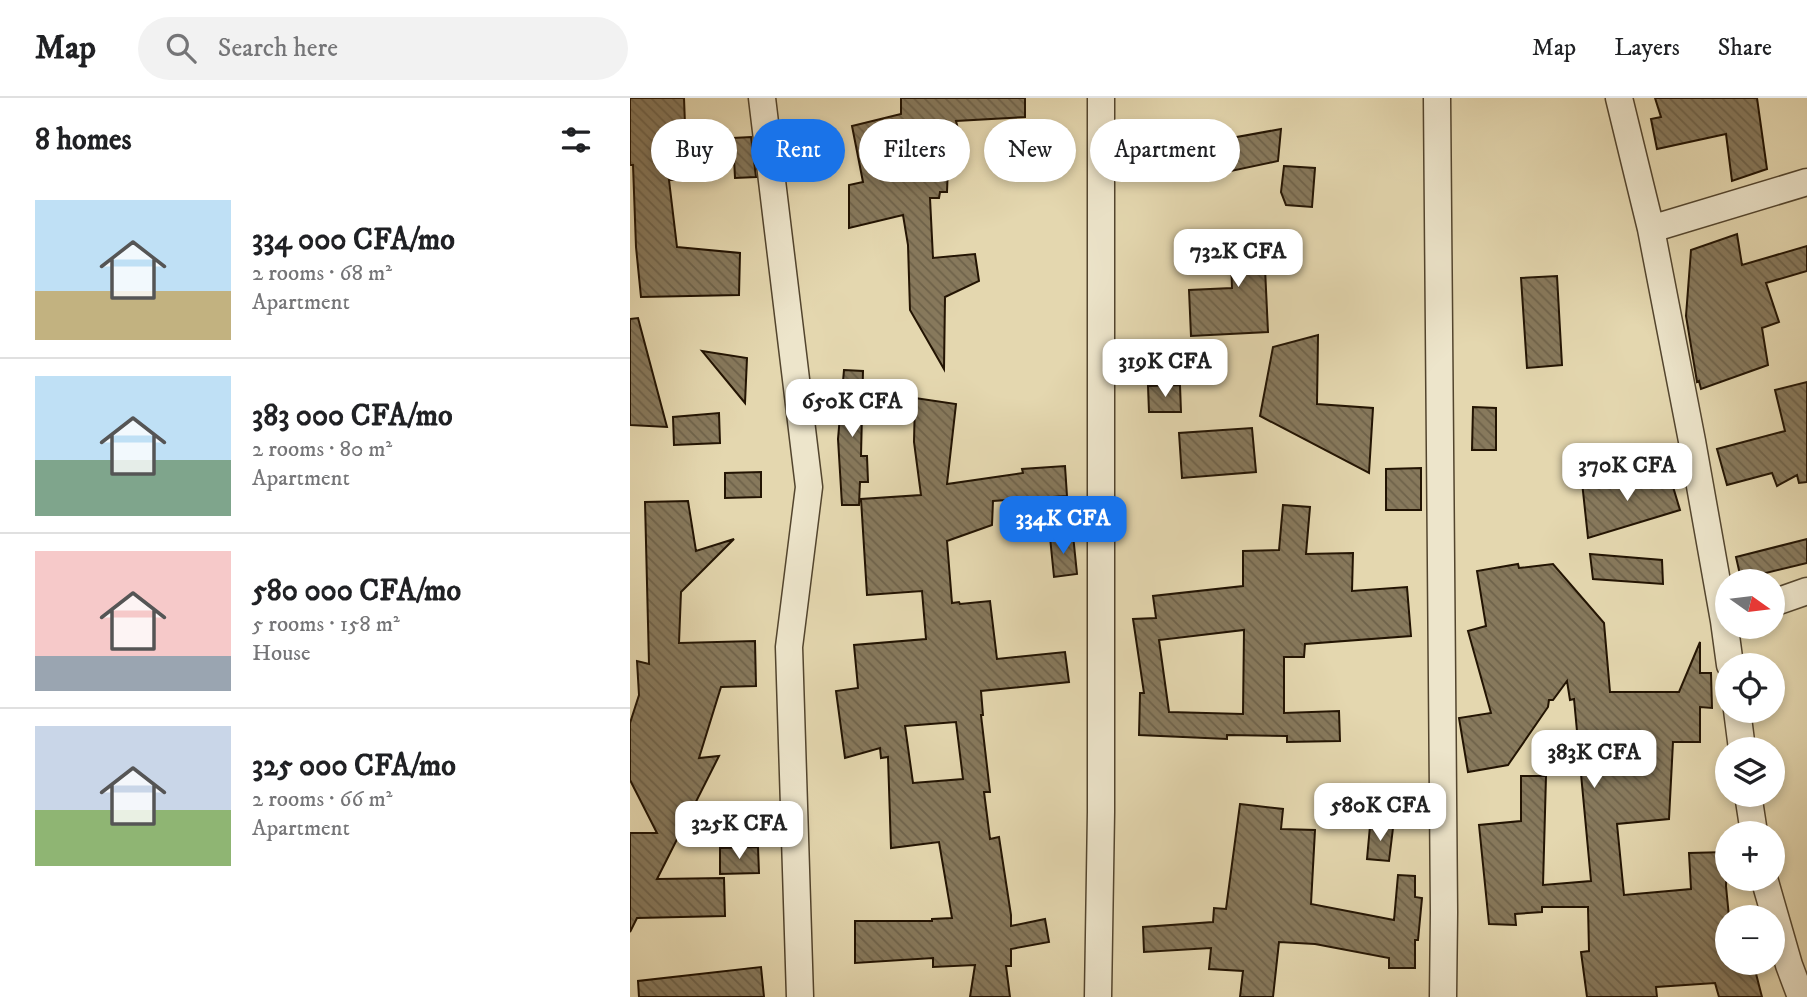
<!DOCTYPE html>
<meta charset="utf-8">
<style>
:root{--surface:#fff;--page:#f2f2f2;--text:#202124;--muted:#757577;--line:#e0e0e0;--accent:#1a73e8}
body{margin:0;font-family:"IM FELL DW Pica",serif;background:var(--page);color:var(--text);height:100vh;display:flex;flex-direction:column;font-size:26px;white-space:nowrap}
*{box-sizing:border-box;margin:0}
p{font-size:23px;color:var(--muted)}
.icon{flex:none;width:38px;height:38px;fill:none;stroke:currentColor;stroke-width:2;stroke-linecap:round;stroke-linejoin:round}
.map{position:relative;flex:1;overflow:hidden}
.details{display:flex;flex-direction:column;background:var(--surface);width:630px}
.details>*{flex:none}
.banner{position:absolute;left:21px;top:21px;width:665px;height:63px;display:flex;gap:14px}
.needle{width:46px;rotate:104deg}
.controls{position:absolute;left:1085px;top:471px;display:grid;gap:14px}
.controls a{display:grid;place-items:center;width:70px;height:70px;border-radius:50%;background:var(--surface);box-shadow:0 4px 10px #0003;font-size:35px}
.price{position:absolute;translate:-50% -60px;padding:0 16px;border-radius:14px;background:#fff;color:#222;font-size:23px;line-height:46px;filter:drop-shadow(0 2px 4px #0008)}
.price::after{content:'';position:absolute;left:50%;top:42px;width:21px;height:16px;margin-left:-10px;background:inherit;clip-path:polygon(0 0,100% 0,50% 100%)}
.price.active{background:var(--accent);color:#fff}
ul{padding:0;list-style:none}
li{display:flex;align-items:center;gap:21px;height:175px;padding:0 35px}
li+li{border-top:2px solid var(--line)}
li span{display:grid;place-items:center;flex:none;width:196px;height:140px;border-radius:0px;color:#555}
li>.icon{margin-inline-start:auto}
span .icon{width:84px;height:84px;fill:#fffc;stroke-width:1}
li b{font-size:30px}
h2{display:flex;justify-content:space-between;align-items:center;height:84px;padding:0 35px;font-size:30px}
.tag{padding:0 24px;border-radius:32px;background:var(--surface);box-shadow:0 4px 10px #0003;font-size:24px;line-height:63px}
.tag.active{background:var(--accent);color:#fff}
header{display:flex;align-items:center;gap:42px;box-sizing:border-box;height:98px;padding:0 35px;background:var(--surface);border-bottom:2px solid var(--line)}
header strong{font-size:33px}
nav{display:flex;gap:38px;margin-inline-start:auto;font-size:24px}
.search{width:490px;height:63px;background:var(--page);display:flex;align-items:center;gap:18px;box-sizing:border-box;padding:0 24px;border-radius:38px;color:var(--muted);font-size:26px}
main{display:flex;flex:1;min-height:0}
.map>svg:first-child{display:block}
</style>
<header>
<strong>Map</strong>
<div class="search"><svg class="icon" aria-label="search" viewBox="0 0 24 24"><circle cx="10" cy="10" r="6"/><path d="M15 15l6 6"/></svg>Search here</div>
<nav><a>Map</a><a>Layers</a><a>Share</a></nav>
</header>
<main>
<section class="details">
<h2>8 homes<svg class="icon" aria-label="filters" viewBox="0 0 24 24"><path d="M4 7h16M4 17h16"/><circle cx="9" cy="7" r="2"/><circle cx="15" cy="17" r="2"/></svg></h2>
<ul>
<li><span style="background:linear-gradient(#bfe0f5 65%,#c2b280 0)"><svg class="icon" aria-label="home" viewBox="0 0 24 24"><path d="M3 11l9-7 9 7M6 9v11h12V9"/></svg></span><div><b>334 000 CFA/mo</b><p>2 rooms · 68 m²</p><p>Apartment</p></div></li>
<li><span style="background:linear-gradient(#bfe0f5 60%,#7fa58c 0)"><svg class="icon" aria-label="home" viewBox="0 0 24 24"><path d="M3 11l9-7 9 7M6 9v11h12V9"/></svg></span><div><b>383 000 CFA/mo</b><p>2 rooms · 80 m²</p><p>Apartment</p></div></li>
<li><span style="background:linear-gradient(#f6c9c9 75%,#9aa5b1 0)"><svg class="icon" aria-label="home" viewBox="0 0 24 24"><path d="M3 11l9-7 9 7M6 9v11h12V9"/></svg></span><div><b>580 000 CFA/mo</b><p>5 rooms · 158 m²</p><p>House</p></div></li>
<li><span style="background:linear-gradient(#c9d6e8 60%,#8fb573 0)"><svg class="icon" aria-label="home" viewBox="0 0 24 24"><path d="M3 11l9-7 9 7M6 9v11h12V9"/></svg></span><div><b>325 000 CFA/mo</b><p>2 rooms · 66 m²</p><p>Apartment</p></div></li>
</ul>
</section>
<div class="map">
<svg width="1177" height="899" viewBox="0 0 1177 899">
<defs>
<pattern id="building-back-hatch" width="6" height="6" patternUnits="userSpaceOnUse" patternTransform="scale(1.75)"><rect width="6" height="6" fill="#87795c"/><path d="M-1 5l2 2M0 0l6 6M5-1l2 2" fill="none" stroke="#6e624a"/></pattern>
</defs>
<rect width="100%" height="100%" fill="#e4d7af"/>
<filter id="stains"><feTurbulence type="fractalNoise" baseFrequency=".00286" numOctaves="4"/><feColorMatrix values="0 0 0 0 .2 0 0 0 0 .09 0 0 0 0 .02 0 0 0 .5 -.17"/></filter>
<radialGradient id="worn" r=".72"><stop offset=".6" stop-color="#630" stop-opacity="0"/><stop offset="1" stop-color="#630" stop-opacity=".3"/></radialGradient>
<path fill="url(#building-back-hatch)" stroke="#231403" stroke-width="2" fill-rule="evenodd" d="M0,0H54L57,81L39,82L47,149L110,155L109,197L11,199L6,149L3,67H0Z
M271,0H395V19L326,23L328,31L315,32L319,42L317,94H310L309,100H300L303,160L345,156L349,183L315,199L314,271L280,212L278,147L273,117L219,130V87L233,84L222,28L271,16Z
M1025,0H1127L1137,71L1102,83L1096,36L1027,51L1021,21L1031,19Z
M651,31L648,63L587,76L568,46Z
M121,39L126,79L105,80L103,40Z
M654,68L685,70L682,109L656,107L651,94Z
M648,133L649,170H635L638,234L561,238L559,192L602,190L600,134Z
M1107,136L1112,167L1177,148V173L1136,185L1149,224L1132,230L1138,267L1071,291L1069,283L1067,284L1056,218L1061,152Z
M927,178L932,267L897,270L891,180Z
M8,220L37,329L0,327V221Z
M688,237L687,306L743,310L739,375L630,318L643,249Z
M72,253L117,260L115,305Z
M214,272L233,273L231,358H237L238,384H230L229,407H212L208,341Z
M1177,284V384L1169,385L1167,377L1147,388L1142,375L1097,387L1087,351L1155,333L1145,292Z
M550,287L551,314H519L518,288Z
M285,300L326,306L317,386L393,375L392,371L435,368L437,398L363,403L362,427L317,443L322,505L329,504L330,506L360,503L367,561L435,554L439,584L351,593L353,617H351L360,694H354L360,741L369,739L381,817V828L415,821L419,844L381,851V868H376L380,899H340L345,867L303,869V860L225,865V823H302V821L322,820L309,744L261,750L258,659L251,660L250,650L215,660L206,593L228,590L224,547L296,541L292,493L237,497L231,401L291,397L284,344ZM326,624L333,681L283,685L275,628Z
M843,309L866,310V352H842Z
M89,315L90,345L44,347L43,319Z
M622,330L626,374L552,380L549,335Z
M791,370V412H756V371Z
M1038,372L1050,412L958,440L952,384L981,382V390Z
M131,374V399L95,400V375Z
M58,403L66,453L104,441L51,494L49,545L125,543L126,588L91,589L69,660L89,658L27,781L94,780L95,818L7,820L0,834V735H27L0,682V625L9,597L7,563L19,566L15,404Z
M653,407L680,409L676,456L723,455L722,493L777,489L781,538L675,546L674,559H654V615L709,613L710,643L657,644V638L597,637V641L509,637L510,595H514L503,521L526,520L523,498L613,488V453L649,452ZM614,532L613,616L539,614L529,542Z
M443,437L447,476L424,479L420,439Z
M1177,441V465L1111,481L1106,459Z
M960,456L1032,462L1033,486L963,481Z
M888,466L889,470L923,466L974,525L980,594H1049L1070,544V575H1081L1082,610L1070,609V644H1043L1039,721L987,726L994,797L1061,791L1059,755L1097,754L1096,788L1099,819H1097V864H1123L1132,899H1089L1085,885L1026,889L1027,899H957L951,854L959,853L958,809H912V814L885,816L886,827L859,826L849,727L891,723V678H916L913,787L961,783L944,601L940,602L937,583L923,602H919L918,609L878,667L838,674L829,620L861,615L838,533L856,528L847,473Z
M610,706L653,711L651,731L685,732L681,806L764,822L768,777L785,778V799L792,800L788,842H785V870H759V860L685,846L649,844L643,899H610L613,873L579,871L581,850L514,854L513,829L583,824L584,810L596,811Z
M740,728L763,730L759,763L737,761Z
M128,749L129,775L90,776V750Z
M131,869L134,899H9L8,883Z"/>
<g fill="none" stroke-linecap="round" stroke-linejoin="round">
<defs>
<path id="street" d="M132,0L179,389L159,549L170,899
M807,0L814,814L813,899
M989,0L1021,131L1062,343L1094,523L1100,567
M1021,131L1177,84
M1143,505L1177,493
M1107,612L1112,651
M1118,696L1124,735
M1134,780L1159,867L1171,899
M468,899L471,714V0"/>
</defs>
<use href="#street" stroke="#53452e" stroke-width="29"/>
<use href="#street" stroke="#ede5cb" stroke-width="26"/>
</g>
<rect width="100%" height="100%" filter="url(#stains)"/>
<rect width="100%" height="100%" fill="url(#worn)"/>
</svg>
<div class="controls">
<a><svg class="needle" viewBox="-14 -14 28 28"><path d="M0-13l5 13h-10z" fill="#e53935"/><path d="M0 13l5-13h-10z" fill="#757577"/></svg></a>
<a><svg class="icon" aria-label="locate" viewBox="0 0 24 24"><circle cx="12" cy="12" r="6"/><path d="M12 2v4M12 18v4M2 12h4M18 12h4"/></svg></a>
<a><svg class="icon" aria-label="layers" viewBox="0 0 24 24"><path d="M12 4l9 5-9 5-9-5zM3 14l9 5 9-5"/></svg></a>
<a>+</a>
<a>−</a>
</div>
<b class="price" style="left:608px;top:191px">732K CFA</b>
<b class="price" style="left:535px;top:301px">319K CFA</b>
<b class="price" style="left:222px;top:341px">650K CFA</b>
<b class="price" style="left:997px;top:405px">370K CFA</b>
<b class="price active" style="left:433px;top:458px">334K CFA</b>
<b class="price" style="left:964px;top:692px">383K CFA</b>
<b class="price" style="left:750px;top:745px">580K CFA</b>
<b class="price" style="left:109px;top:763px">325K CFA</b>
<div class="banner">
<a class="tag">Buy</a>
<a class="tag active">Rent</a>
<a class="tag">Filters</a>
<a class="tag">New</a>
<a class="tag">Apartment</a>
</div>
</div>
</main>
